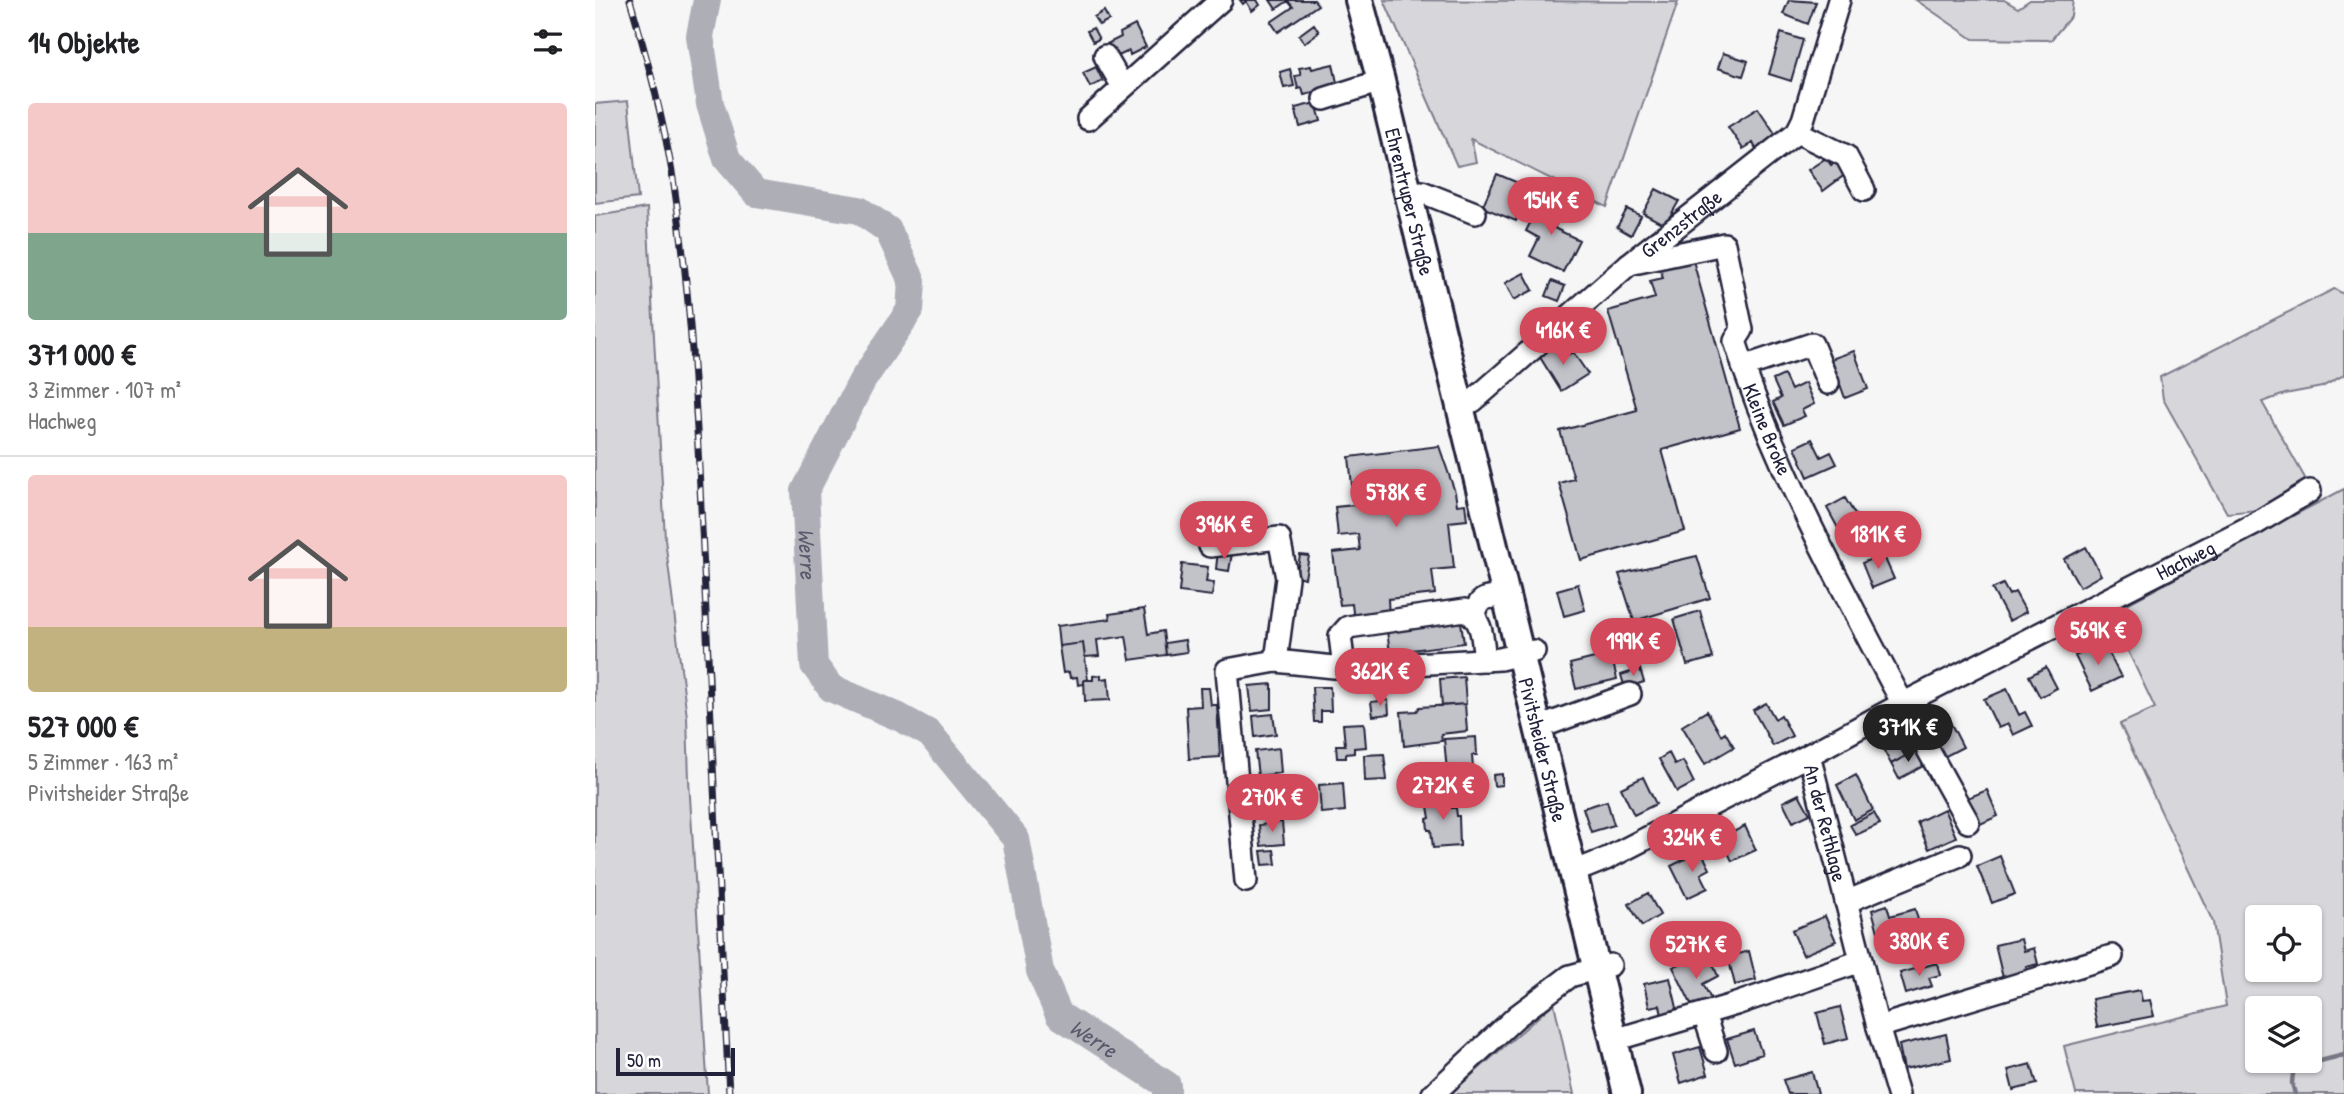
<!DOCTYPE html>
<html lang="de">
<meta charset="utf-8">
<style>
:root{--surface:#fff;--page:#f6f6f6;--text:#202124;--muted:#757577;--line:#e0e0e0;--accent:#d1495b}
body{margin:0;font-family:"Patrick Hand",sans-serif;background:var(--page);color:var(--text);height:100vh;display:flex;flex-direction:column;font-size:26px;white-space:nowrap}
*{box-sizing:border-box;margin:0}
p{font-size:23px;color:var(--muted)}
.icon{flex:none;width:38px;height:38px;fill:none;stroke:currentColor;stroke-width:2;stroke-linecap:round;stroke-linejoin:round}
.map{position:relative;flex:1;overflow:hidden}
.side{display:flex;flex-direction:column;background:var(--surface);width:595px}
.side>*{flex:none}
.tools{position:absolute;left:1650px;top:905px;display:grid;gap:14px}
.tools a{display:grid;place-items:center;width:77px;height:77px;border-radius:7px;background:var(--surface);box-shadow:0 2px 5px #0004;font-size:35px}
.scale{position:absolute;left:21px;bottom:18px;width:119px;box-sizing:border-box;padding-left:7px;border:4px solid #22223b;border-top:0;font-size:19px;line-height:24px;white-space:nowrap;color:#22223b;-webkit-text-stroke:5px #fff;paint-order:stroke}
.price{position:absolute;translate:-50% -60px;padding:0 16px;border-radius:24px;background:var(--accent);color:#fff;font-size:23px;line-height:46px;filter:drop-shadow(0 2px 4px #0008)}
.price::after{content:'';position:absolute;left:50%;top:42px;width:21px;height:16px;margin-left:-10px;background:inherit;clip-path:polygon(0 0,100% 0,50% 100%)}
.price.on{background:#222;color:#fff}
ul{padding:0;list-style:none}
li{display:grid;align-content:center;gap:14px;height:371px;padding:0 28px}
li+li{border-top:2px solid var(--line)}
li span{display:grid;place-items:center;height:217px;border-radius:7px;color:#555}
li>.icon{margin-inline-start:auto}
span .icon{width:126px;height:126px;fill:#fffc;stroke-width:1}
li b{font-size:30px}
h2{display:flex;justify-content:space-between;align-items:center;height:84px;padding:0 28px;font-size:30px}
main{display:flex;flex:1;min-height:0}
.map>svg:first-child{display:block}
</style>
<main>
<section class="side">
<h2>14 Objekte<svg class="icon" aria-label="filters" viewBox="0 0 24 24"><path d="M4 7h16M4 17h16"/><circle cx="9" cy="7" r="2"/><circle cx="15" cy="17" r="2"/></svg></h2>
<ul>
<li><span style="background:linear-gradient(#f6c9c9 60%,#7fa58c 0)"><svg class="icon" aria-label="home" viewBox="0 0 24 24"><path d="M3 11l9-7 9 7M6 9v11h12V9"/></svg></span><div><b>371 000 €</b><p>3 Zimmer · 107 m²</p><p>Hachweg</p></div></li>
<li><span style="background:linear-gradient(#f6c9c9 70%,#c2b280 0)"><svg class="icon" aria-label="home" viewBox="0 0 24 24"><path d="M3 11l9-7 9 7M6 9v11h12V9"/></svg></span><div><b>527 000 €</b><p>5 Zimmer · 163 m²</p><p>Pivitsheider Straße</p></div></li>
</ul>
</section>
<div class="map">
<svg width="1749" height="1094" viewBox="0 0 1749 1094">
<rect width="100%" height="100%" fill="#f6f6f7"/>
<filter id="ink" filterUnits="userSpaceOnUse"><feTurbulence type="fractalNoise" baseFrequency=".0143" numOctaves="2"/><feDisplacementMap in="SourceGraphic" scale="14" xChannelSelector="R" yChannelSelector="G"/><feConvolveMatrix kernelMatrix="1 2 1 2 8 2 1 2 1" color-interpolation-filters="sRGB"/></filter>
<g filter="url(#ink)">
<path fill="#d7d7db" stroke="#7c7c8b" stroke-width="2" fill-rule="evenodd" d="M789,0L1083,2L1012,207L876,139L881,162L862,166Z
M1321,0H1409L1423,8L1435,0H1478L1476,16L1456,40L1378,39Z
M33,101L43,198L0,203V104Z
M52,208L70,539L92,717L94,780L113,1094H0V216Z
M1739,289L1749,294V375L1727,387L1690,394L1667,402L1715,487L1662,510L1632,513L1568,399L1565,377Z
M1749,489V1094H1481L1469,1046L1631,1006L1618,922L1525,724L1560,708L1515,613ZM1662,917H1715V970H1662ZM1662,1008H1715V1060H1662Z
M959,1003L979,1094H856L862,1088Z"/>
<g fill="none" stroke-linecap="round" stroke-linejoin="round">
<path stroke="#767685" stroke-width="4.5" d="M1700,1094L1697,1083L1698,1073L1709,1065L1749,1055"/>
<path stroke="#aeaeb7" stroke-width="28" id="s1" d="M112,0L105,36L115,104L132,159L161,193L264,210L293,230L317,281L315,310L267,381L210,491L219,665L236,688L304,717L335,734L421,839L445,971L464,1015L572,1085V1094"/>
</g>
<path fill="#c2c2c9" stroke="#22223b" stroke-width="2" d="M645,0H662L665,5L657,11L651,1L648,4Z
M675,0H719L723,5L683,32L676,22L698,7L693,1L681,9Z
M1194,0L1221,2L1213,24L1188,14Z
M509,11L514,20L504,25L499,17Z
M719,24L724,32L709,43L704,35Z
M540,25L551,47L535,55L534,51L517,59L510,45L526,37L525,33Z
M498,28L504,39L498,42L492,31Z
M1186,33L1208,40L1196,81L1174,74Z
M1128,53L1153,61L1148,76L1123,68Z
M738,64L743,87L709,95L707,88L703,89L700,76L706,75L704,68L716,66L717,69Z
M501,67L508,81L495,87L488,73Z
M695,69L699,86L689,88L685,72Z
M721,103L726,121L705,127L700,108Z
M1163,108L1183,138L1162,151L1158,143L1148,149L1133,127Z
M1231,158L1236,165L1246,158L1255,171L1228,191L1213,170Z
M902,174L935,188L921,221L887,207Z
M1061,189L1084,201L1070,225L1048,213Z
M948,197L969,208L959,228L984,240L968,272L935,256L944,238L931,231Z
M1032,209L1046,216L1036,235L1022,227Z
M1097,257L1145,428L1067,450L1090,531L986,560L964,483L979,479L965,431L1042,410L1013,311L1060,298L1055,281L1068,278L1065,266Z
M929,273L938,290L919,300L910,283Z
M957,281L970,286L964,301L951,296Z
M991,326L999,340L978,352L970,338Z
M959,344L967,357L978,352L993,374L966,391L943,354Z
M1259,351L1273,389L1250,398L1236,359Z
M1189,375L1196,390L1210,383L1219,404L1207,410L1210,416L1189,425L1178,402L1186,398L1178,380Z
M1217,439L1226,457L1236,452L1242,464L1213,477L1200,447Z
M844,446L860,492L862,505L870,504L872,520L854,522L859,568L837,570L840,594L793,599L794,617L759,621L757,604L745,605L738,553L765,550L763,534L743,536L740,507L759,505L754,457Z
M1250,498L1268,528L1276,524L1285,540L1263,553L1249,528L1244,530L1232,508Z
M595,517L618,518V526L595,525Z
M1491,547L1506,575L1485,587L1469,559Z
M623,551L637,553L634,571L621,569Z
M1288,554L1299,579L1277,588L1267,563Z
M705,555L714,556L710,578L701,576Z
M1102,556L1115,598L1039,621L1024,574Z
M587,564L613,567L611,582L619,583L617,596L584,592Z
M983,584L990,610L969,616L962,590Z
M1408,584L1414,595L1420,592L1431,612L1414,621L1397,589Z
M549,609L553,634L568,631L571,655L535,660L531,636L502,640L504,656L490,657L488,643L464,646L462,626L515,619L514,614Z
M1105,611L1118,658L1092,665L1079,619Z
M866,622L869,643L795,653L792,631Z
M590,640L592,652L571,655L570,643Z
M1508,642L1526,677L1497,691L1480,656Z
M488,643L493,680H489V684L483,685L482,677L475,678L474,672L468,673L464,646Z
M1016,654L1022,679L981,689L975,664Z
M1451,667L1462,688L1445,697L1434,676Z
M1045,669L1049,682L1030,688L1026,675Z
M506,675V679L513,678L515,700L490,701L489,680H498V676Z
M869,677L871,704L847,706L845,679Z
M677,684V709L657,711L654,686Z
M717,687H735L736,711H726V722H719Z
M605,688H614L616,705H622L625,757L594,759L591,707L606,706Z
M1412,689L1424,715L1430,712L1437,726L1418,735L1413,724L1403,728L1389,699Z
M793,700L794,714L778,716L776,702Z
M1171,703L1180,719L1186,715L1197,736L1178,746L1158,710Z
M870,704L872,731L846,734L847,741L809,746L806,712L822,711L825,707Z
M1112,711L1126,735L1130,732L1139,747L1110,764L1087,726Z
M678,714L681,734L660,737L658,716Z
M1354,720L1368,747L1347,758L1333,730Z
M769,723L771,747L759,748V753L751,754V758H742L741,745H750L748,724Z
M1315,735L1322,750L1296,764L1288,749Z
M881,737L882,755H877L878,769L852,771L849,739Z
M684,748L686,773L663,776L660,751Z
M1322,750L1330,765L1304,779L1296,764Z
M1074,753L1080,765L1088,761L1099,783L1082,792L1064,759Z
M789,754L792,780L770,781L769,755Z
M828,766L830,781L816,782L814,768Z
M907,774V785L899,786L898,775Z
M1261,775L1278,810L1259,820L1242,785Z
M1048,777L1061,804L1039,815L1026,788Z
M676,783L678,804L665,806L663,784Z
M748,783L750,811L726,813L724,785Z
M1392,790L1403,816L1381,826L1370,799Z
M713,791L714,800L695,801V793Z
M852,793L854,808H861L862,816H864L865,846L838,848L836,830H833L832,819L835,818L831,795Z
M1204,794L1215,814L1198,822L1188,802Z
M1012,801L1019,825L996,832L988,808Z
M1349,809L1361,837L1334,849L1322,822Z
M1279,813L1285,824L1261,835L1255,825Z
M687,822L689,844L666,846L664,825Z
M1150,826L1161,850L1137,861L1126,838Z
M679,850L681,864L668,865L666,851Z
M1106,851L1115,869L1106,874L1113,888L1092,898L1076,866Z
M1405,856L1420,894L1397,903L1382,866Z
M1053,893L1065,915L1047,926L1034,904Z
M1292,905L1295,916L1320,909L1326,931L1286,943L1277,910Z
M1230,916L1241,941L1208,955L1197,930Z
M1426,939L1429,951L1439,948L1443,964L1431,967L1432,973L1408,978L1400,945Z
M1154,951L1161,980L1140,985L1133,957Z
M1099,957L1103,966L1116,960L1123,976L1108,984L1117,1001L1099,1010L1078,967Z
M1342,963L1345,975L1334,978L1337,986L1311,994L1305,973Z
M1075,978L1083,1012L1067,1016L1065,1005L1054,1007L1049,984Z
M1545,990L1547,1001L1555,1000L1559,1016L1502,1027L1497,999Z
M1245,1007L1253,1038L1230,1044L1222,1013Z
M1159,1031L1167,1054L1140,1063L1132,1039Z
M1351,1034L1356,1059L1309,1069L1304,1045Z
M1105,1047L1113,1074L1086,1083L1078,1055Z
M1436,1064L1442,1084L1418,1090L1413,1070Z
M1217,1072L1223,1094H1193L1188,1080Z"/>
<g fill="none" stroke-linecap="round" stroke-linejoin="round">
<defs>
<g id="minor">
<path d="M510,56L528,87"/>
<path d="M729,99L786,81"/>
<path d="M493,119L626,0"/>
<path d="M1202,132L1251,156L1269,190"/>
<path d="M814,194L827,192L880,213"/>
<path id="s2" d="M1034,264L1129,244L1147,330L1140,341C1168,429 1208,513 1251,595C1290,672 1331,747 1373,822"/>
<path d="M1148,367L1217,344L1233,383"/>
<path id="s3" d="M865,404L878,401L1034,264L1202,132L1208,120L1244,0"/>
<path d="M615,546L684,538L692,578L681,661"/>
<path d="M880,615C884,595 892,598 911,596"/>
<path d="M749,667L745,636L753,627L870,610C889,620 887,640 890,660"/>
<path d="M943,728L1035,694"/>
<path id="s4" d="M1214,755L1283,1027L1303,1094"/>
<path id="s5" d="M977,870L991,867L1011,859L1214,755L1307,704L1660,524L1715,491"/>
<path d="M651,881L632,670L681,661L739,667L800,665L905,659L939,651"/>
<path d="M1251,902L1365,855"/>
<path d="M1109,1014L1121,1051"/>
<path d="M1283,1027L1517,956"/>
<path d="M1019,1040L1141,1004L1266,961"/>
<path d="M838,1094L922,1016L975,976L1015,965"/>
</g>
<g id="major">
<path id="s6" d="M764,0L786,81L1032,1094"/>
</g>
</defs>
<use href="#minor" stroke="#22223b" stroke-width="26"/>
<use href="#major" stroke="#22223b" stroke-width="32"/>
<use href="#minor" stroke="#fff" stroke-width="21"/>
<use href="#major" stroke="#fff" stroke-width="26"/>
<defs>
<path id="rail" d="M35,0C52,57 67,114 77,172C99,310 103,451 110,591C117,759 126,926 134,1094"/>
</defs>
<use href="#rail" stroke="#22223b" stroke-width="7"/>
<use href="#rail" stroke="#fff" stroke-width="4.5" stroke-dasharray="13" stroke-linecap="butt"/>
</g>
</g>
<g text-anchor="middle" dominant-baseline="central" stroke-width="7" stroke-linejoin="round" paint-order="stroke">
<g font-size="21" fill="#22223b" stroke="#fff">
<text stroke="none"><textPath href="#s6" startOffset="208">Ehrentruper Straße</textPath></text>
<text stroke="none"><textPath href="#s3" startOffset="287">Grenzstraße</textPath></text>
<text stroke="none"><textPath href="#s2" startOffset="292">Kleine Broke</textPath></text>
<text stroke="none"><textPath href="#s5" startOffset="688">Hachweg</textPath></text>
<text stroke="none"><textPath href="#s6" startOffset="772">Pivitsheider Straße</textPath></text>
<text stroke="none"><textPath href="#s4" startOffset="70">An der Rethlage</textPath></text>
</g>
<g font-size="23" font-style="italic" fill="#5a5a6d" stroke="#fff">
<text stroke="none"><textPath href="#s1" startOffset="705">Werre</textPath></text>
<text stroke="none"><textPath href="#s1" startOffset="1314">Werre</textPath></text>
</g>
</g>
</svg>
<div class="tools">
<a><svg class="icon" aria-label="locate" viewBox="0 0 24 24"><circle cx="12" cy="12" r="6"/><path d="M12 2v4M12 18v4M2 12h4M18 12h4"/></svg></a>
<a><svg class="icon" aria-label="layers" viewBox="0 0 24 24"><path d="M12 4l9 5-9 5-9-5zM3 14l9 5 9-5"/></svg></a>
</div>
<div class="scale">50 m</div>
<b class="price" style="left:956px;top:237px">154K €</b>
<b class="price" style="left:968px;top:367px">416K €</b>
<b class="price" style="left:801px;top:529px">578K €</b>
<b class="price" style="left:629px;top:561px">396K €</b>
<b class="price" style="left:1283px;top:571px">181K €</b>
<b class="price" style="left:1503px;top:667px">569K €</b>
<b class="price" style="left:1038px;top:678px">199K €</b>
<b class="price" style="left:785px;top:708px">362K €</b>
<b class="price on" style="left:1313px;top:764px">371K €</b>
<b class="price" style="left:848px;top:822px">272K €</b>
<b class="price" style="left:677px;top:834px">270K €</b>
<b class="price" style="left:1097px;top:874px">324K €</b>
<b class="price" style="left:1324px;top:978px">380K €</b>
<b class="price" style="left:1101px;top:981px">527K €</b>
</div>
</main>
